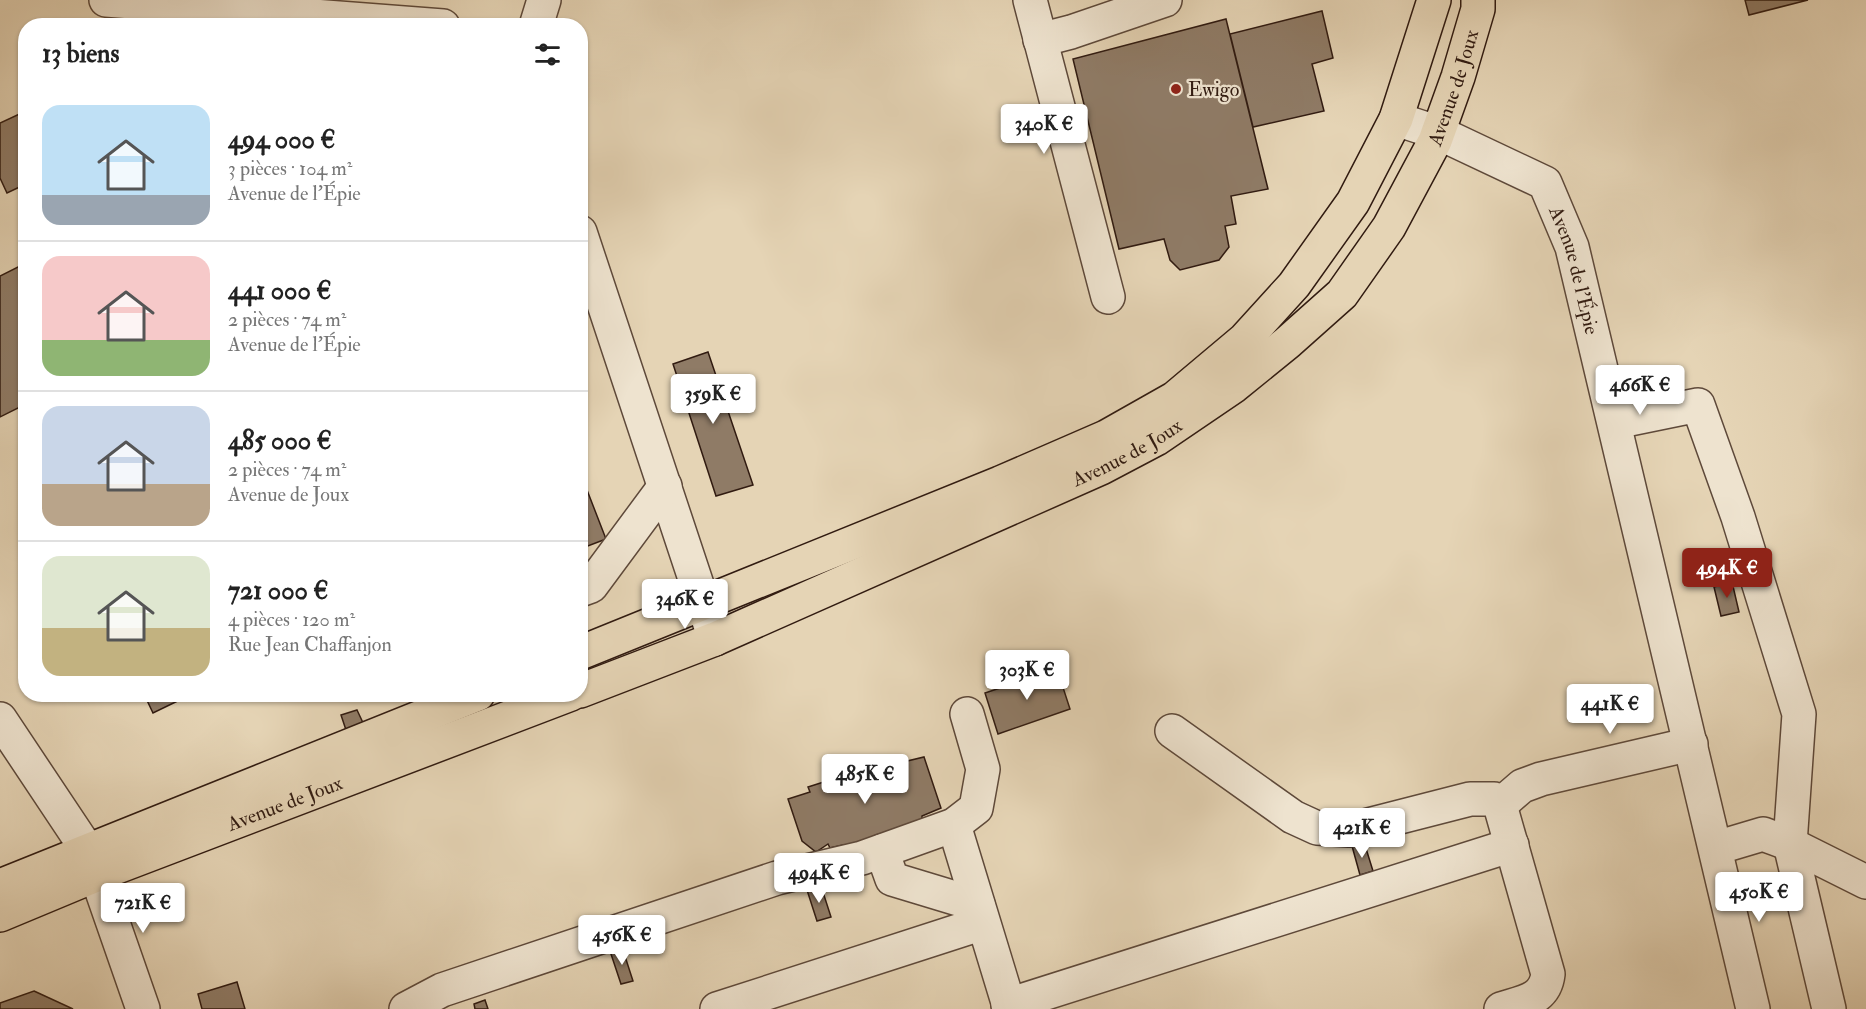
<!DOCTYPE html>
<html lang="fr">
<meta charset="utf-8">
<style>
:root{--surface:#fff;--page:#f2f2f2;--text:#222;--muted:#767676;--line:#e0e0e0;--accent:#8f2418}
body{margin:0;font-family:"IM FELL Double Pica",serif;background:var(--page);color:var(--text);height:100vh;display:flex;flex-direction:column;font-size:22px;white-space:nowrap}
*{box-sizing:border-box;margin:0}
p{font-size:20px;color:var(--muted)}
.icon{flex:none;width:33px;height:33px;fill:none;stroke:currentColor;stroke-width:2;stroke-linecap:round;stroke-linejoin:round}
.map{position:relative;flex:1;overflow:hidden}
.details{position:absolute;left:18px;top:18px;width:570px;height:684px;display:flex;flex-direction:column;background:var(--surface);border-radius:24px;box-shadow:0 2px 4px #0004}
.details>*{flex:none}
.price{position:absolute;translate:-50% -51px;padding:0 14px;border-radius:6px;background:#fff;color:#222;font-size:20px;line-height:39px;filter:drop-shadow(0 2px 3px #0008)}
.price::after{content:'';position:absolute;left:50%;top:36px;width:18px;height:14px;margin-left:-9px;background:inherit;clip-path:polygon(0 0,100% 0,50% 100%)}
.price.selected{background:var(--accent);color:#fff}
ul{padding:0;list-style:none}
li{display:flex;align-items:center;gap:18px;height:150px;padding:0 24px}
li+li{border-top:2px solid var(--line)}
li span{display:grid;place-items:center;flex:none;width:168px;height:120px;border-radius:18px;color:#555}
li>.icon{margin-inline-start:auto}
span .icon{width:72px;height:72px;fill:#fffc;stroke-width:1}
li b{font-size:26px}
h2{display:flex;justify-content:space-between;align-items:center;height:72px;padding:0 24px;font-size:26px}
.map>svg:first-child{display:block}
</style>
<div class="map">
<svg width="1866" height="1009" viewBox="0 0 1866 1009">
<rect width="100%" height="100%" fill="#e5d4b5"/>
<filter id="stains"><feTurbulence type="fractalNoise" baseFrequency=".00333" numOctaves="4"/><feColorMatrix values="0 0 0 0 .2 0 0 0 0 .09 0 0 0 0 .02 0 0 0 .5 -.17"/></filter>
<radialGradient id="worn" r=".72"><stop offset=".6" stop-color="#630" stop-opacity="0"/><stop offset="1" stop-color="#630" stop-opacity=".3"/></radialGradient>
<path fill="#8f7b66" stroke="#311b11" stroke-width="1.5" d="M1745,0H1808L1749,15Z
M1322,11L1333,58L1312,64L1324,111L1253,127L1230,34Z
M1226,19L1268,189L1231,196L1236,224L1225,226L1229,247L1219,260L1180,270L1170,260L1164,239L1119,249L1073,59Z
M26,111V184L7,193L0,178V123Z
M26,263V404L0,417V276Z
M708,352L753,485L716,496L673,364Z
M580,472L606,539L580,549Z
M1732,582L1739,612L1721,616L1714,587Z
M1057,669L1070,709L998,734L985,693Z
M144,694H192L153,713Z
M357,710L365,727L347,733L341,715Z
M902,757L903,762L924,757L941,808L922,816V821L853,849L843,845L830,848L828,844L816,852L802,841L788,799L810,792L808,787Z
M1364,842L1373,871L1360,875L1352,846Z
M821,886L831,917L817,921L807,890Z
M163,889L169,908L144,917L139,897Z
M622,947L633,981L621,984L610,951Z
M237,982L245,1009H202L198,994Z
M34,991L73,1009H0V1003Z
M485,1000L488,1009H475L474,1004Z"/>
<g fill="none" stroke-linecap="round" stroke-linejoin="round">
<defs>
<g id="minor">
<path d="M106,0L443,26"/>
<path d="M1030,0L1108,297"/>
<path d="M536,26L544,0"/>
<path d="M1040,40L1071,32L1165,0"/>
<path id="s1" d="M1396,119L1439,133L1545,183L1572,247L1753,1009"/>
<path d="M580,232L715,639"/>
<path d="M1615,422L1698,405L1738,517L1799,714L1790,844L1829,1009"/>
<path d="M580,590L591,586L665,486"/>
<path d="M0,719L88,851L143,1009"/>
<path d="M1172,731L1293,817L1317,828L1349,830L1470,799H1494L1500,805L1548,974C1545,1000 1523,1002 1501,1009"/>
<path d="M1500,805L1522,786L1541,779L1691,744"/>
<path d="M954,825L1010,1009"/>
<path d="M1716,848L1763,834L1790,844L1866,882"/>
<path d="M882,851L892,879L978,905"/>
<path d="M1008,1005L1512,845"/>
<path d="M406,1009L442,990L777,878L862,858L954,825L976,808L983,769L967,714"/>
<path d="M717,1009L983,923"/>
</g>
<g id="major">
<path d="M580,653L1000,483L1106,437L1175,398L1244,340L1294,285L1353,202L1396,119L1434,0"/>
<path id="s2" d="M580,691L715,639L1101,468L1156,439L1234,386L1287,343L1342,294L1389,227L1435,141L1458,77L1478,9V0"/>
<path d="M0,886L478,694"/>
<path id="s3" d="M0,915L96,875L571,694"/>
</g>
</defs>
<use href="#minor" stroke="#5e493a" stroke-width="36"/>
<use href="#major" stroke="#311b11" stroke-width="36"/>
<use href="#minor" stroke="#eee3cf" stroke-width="33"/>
<use href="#major" stroke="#e5d4b5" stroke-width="33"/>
</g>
<circle fill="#8f2418" stroke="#eee3cf" stroke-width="2" cx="1176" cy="89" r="6"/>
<g text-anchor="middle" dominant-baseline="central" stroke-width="4.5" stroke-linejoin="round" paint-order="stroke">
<g font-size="20" fill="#311b11" stroke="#eee3cf">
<text stroke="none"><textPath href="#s2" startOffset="1101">Avenue de Joux</textPath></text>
<text stroke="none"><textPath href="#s1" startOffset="255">Avenue de l'Épie</textPath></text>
<text stroke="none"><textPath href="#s2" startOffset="597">Avenue de Joux</textPath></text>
<text stroke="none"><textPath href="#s3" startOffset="306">Avenue de Joux</textPath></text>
</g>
<g font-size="20" fill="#311b11" stroke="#eee3cf" text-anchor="start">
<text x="1188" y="89">Ewigo</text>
</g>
</g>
<rect width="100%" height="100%" filter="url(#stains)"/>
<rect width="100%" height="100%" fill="url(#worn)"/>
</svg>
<b class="price" style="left:1044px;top:155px">340K €</b>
<b class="price" style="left:1640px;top:416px">466K €</b>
<b class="price" style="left:713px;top:425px">359K €</b>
<b class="price selected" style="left:1727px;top:599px">494K €</b>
<b class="price" style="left:685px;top:630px">346K €</b>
<b class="price" style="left:1027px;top:701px">303K €</b>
<b class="price" style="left:1610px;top:735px">441K €</b>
<b class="price" style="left:865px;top:805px">485K €</b>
<b class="price" style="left:1362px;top:859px">421K €</b>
<b class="price" style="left:819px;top:904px">494K €</b>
<b class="price" style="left:1759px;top:923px">450K €</b>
<b class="price" style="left:143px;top:934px">721K €</b>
<b class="price" style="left:622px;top:966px">456K €</b>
<section class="details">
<h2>13 biens<svg class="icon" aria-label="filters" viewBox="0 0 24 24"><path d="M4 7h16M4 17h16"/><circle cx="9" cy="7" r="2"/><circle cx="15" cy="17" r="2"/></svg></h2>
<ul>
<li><span style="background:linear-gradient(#bfe0f5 75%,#9aa5b1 0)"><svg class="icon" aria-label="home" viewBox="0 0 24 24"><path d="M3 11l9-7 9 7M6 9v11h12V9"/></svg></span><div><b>494 000 €</b><p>3 pièces · 104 m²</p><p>Avenue de l'Épie</p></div></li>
<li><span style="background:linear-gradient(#f6c9c9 70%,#8fb573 0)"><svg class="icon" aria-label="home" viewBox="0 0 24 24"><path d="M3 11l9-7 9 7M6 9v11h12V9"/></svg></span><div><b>441 000 €</b><p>2 pièces · 74 m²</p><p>Avenue de l'Épie</p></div></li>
<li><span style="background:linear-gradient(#c9d6e8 65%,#b9a48a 0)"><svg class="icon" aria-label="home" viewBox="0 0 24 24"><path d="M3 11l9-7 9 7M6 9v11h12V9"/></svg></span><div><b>485 000 €</b><p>2 pièces · 74 m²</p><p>Avenue de Joux</p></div></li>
<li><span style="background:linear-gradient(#dfe7d0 60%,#c2b280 0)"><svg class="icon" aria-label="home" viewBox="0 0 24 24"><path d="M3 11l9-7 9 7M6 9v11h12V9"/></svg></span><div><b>721 000 €</b><p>4 pièces · 120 m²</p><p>Rue Jean Chaffanjon</p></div></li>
</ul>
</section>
</div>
